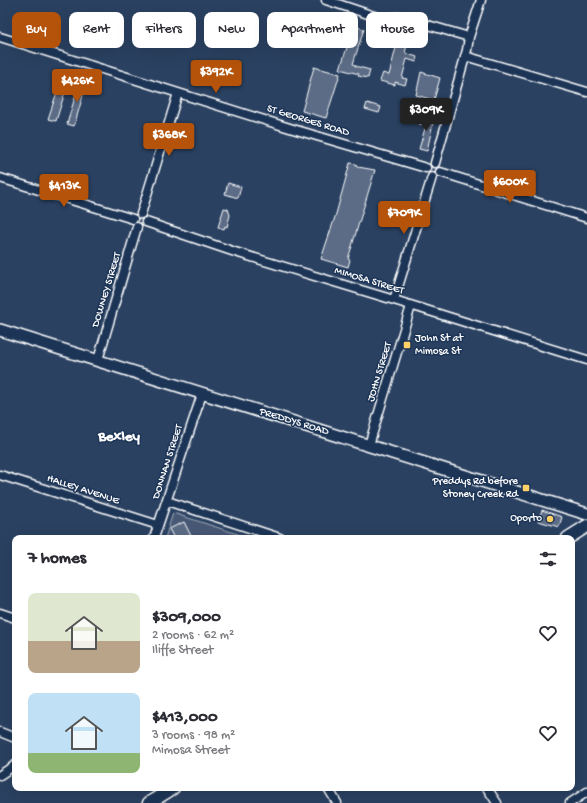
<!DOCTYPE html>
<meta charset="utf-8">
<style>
:root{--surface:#fff;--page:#f2f2f3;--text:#2b2b33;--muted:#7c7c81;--accent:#b45309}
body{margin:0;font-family:"Gochi Hand",sans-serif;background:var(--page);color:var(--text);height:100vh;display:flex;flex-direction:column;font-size:15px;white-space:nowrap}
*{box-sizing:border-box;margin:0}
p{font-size:13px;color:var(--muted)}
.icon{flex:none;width:22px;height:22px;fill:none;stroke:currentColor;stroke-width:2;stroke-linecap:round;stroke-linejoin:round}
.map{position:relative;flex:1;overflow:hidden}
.drawer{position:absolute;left:12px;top:535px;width:563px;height:256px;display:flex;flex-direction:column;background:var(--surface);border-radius:8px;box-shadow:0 4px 16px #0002}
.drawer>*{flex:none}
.guide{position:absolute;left:12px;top:12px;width:563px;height:36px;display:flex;gap:8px}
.price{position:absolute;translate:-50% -34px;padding:0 9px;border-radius:4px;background:var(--accent);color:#fff;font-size:13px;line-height:26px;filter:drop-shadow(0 1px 2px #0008)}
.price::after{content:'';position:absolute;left:50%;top:24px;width:12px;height:9px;margin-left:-6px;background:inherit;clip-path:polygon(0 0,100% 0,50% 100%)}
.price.selected{background:#222;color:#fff}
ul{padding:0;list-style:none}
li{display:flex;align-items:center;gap:12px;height:100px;padding:0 16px}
li span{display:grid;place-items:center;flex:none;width:112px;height:80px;border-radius:8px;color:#555}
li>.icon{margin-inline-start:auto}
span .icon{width:48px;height:48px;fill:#fffc;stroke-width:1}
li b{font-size:17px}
h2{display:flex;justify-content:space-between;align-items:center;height:48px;padding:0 16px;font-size:17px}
.tag{padding:0 14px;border-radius:8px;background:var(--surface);box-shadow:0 4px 16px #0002;font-size:14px;line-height:36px}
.tag.selected{background:var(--accent);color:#fff}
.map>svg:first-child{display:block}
</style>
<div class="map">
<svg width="587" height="803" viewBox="0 0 587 803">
<rect width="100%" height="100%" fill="#2a4161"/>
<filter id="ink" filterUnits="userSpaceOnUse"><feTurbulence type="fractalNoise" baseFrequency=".025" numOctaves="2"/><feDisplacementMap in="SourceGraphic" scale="8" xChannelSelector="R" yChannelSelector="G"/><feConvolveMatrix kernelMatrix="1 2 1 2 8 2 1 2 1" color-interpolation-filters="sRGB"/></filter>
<g filter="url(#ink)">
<path fill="#465975" stroke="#a2acba" d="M173,513L250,538H165Z"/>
<path fill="#5b6c86" stroke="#fff" d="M354,26L364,29L353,64L355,65V66L370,70L368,78L358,76L359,74L340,69Z
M404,31L410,33L405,53L417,57L416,62L407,59L402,78L407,79L405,85L395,82V85L380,81L383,73L389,75L400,32L404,33Z
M314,67L340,74L326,118L302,111Z
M421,72L440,78L434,100L416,95Z
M63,74L70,76L56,121L48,119Z
M80,80L87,82L74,126L67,124Z
M367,103L381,107L379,113L365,109Z
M422,115L434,118L427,151L419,149L426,125L419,124Z
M350,163L356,164L358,167L375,170L348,259L350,260L348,267L321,259L336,214Z
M228,183L241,187L238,198L225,194Z
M224,208L228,209L230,215L227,227L225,226L224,229L218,227Z
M542,510L562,517L559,527L538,521Z
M184,522L192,538H174L169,529Z"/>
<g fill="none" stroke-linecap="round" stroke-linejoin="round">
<defs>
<path id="street" d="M326,0L380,18L400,17L469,37
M0,37L293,129L426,168
M465,56L587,92
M435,163L467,50L469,37L481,0
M440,172L587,218
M0,178L133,219
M141,214L178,93
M146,222L235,252L394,300L587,360
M394,300L432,177
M98,360L137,227
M369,445L411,306
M0,475L158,525
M167,501L280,538
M154,538L202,394
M0,613L15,618
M0,732L15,738
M0,775L15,765
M328,788L337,803
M487,788L497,803
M570,803L587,792"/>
<path id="secondary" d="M0,330L587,514"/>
<path id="primary" d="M568,538L587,526
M149,803L173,788"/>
</defs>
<use href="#street" stroke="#fff" stroke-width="11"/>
<use href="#secondary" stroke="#fff" stroke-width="14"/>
<use href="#primary" stroke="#fff" stroke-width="15"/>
<use href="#street" stroke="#1d3557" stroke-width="8"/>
<use href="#secondary" stroke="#1d3557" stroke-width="11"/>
<use href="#primary" stroke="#1d3557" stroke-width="12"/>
</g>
</g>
<g fill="#ffd166" stroke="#1d3557" stroke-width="1.5">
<rect x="403" y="341" width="8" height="8" rx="2"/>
<rect x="522" y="484" width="8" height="8" rx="2"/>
<circle cx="550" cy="519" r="4"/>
</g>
<g text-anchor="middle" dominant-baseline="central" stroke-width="3" stroke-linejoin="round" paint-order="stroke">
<g font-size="11" fill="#fff" stroke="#1d3557">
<text transform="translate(308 121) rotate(17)">ST GEORGES ROAD</text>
<text transform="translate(369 281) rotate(17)">MIMOSA STREET</text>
<text transform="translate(107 290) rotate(-73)">DOWNEY STREET</text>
<text transform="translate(380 372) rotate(-73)">JOHN STREET</text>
<text transform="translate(294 422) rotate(17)">PREDDYS ROAD</text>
<text transform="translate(168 462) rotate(-72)">DONNAN STREET</text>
<text transform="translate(83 490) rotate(18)">HALLEY AVENUE</text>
</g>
<g font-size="11" fill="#fff" stroke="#1d3557" text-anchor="end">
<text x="415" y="339" text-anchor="start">John St at<tspan x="415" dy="13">Mimosa St</tspan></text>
<text x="518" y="482">Preddys Rd before<tspan x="518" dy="13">Stoney Creek Rd</tspan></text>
<text x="542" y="519">Oporto</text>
</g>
<g font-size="15" font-weight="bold" fill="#fff" stroke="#1d3557">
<text x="119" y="437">Bexley</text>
</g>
</g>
</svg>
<b class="price" style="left:216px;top:94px">$392K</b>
<b class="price" style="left:77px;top:103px">$426K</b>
<b class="price selected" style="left:426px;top:132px">$309K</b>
<b class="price" style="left:169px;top:157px">$368K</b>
<b class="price" style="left:510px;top:204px">$600K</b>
<b class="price" style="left:64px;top:208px">$413K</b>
<b class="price" style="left:404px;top:235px">$709K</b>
<div class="guide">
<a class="tag selected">Buy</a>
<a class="tag">Rent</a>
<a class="tag">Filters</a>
<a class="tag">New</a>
<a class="tag">Apartment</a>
<a class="tag">House</a>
</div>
<section class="drawer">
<h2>7 homes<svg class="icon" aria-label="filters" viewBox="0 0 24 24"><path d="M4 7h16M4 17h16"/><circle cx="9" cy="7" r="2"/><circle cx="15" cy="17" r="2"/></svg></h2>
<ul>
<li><span style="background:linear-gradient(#dfe7d0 60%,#b9a48a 0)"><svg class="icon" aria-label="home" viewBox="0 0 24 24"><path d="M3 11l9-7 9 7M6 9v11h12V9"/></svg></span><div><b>$309,000</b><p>2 rooms · 62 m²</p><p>Iliffe Street</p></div><svg class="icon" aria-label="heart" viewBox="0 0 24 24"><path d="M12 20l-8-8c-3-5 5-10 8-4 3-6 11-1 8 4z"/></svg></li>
<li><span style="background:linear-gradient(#bfe0f5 75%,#8fb573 0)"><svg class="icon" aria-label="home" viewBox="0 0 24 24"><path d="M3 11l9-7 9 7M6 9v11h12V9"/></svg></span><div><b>$413,000</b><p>3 rooms · 98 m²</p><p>Mimosa Street</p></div><svg class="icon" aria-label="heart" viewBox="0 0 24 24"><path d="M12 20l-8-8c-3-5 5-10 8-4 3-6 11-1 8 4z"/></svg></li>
</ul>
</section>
</div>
